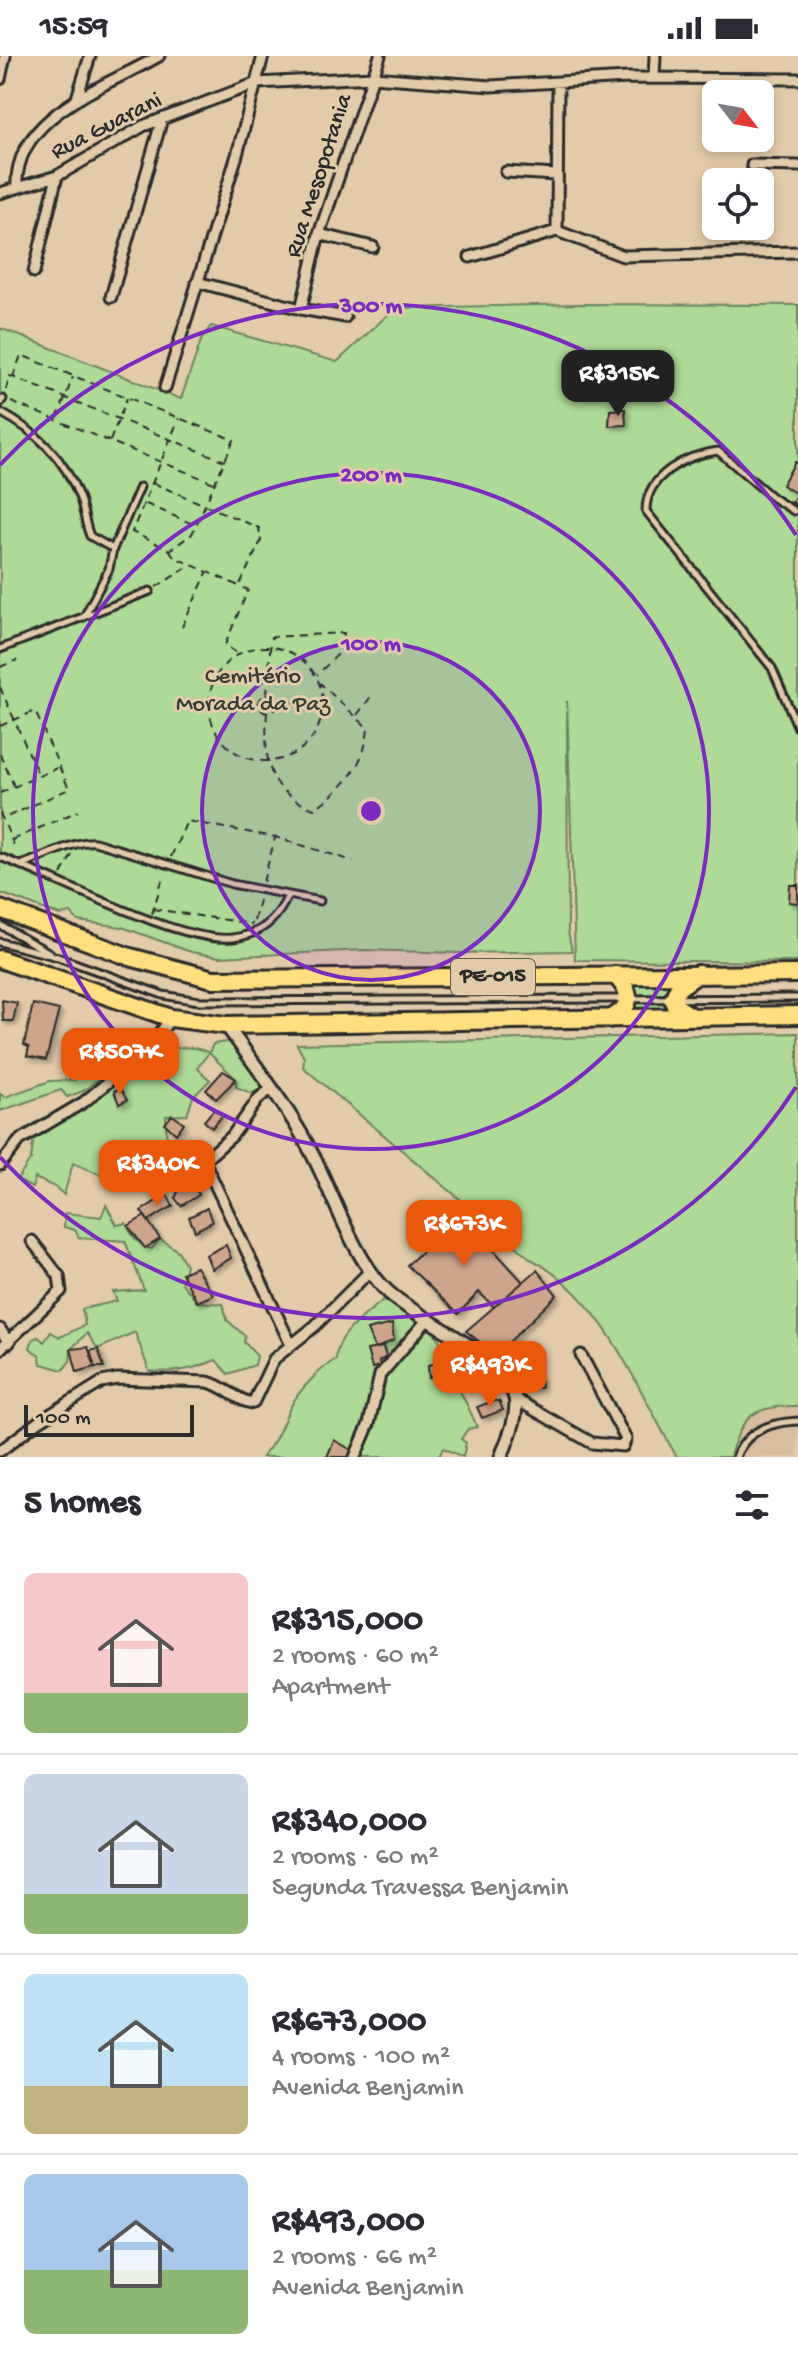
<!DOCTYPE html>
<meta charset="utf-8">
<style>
:root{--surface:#fff;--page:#f7f7f7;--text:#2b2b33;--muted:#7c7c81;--line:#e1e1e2;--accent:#ea580c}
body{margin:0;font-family:"Gochi Hand",sans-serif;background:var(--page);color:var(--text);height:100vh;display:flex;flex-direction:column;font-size:30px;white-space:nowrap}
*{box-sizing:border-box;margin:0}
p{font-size:26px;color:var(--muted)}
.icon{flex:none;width:44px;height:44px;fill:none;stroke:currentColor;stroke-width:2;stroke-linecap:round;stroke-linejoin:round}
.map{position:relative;height:1401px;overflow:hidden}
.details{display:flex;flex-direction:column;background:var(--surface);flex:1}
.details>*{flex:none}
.needle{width:52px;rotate:121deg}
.controls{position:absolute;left:702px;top:24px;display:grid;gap:16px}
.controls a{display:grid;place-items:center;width:72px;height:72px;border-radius:12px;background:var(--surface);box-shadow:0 4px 12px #0003;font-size:40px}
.scale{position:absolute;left:24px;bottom:20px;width:170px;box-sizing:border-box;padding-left:8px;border:4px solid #2b2b2b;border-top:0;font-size:22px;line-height:28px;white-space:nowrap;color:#2b2b2b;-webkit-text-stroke:6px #e2cbab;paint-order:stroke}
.price{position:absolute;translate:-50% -68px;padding:0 18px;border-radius:16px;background:var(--accent);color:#fff;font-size:26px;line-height:52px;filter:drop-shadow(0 2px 4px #0008)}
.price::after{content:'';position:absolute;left:50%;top:48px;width:24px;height:18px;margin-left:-12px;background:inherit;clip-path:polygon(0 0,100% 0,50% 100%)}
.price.selected{background:#222;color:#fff}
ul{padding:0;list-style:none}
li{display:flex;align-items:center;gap:24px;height:200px;padding:0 24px}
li+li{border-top:2px solid var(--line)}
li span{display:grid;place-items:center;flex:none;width:224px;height:160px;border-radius:12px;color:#555}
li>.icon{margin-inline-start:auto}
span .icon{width:96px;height:96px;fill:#fffc;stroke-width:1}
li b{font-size:34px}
h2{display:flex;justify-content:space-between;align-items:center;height:96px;padding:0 24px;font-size:34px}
.status{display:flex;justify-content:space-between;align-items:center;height:56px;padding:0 40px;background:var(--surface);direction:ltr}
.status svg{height:22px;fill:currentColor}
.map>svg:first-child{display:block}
</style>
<div class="status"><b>15:59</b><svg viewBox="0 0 49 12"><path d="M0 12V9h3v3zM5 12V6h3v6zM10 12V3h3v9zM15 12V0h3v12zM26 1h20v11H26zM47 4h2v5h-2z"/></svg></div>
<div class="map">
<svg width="798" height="1401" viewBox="0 0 798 1401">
<defs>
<filter id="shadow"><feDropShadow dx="3.5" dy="3.5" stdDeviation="2" flood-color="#0004"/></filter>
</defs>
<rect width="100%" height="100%" fill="#e2cbab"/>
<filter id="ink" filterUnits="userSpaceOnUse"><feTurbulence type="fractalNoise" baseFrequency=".0125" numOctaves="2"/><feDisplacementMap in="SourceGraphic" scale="16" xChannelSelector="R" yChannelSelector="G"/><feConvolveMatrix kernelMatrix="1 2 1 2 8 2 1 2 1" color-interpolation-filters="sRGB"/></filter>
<g filter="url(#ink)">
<path fill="#d8bda0" d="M775,1350H798V1401H713L731,1397L743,1365L750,1359Z"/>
<path fill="#aed997" stroke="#6c8261" stroke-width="2" d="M584,248L798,249V906L575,904L567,645L568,876L572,895L459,897L365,894L219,901L191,896L122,871L78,865L71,857L60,859L0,837V272L181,343L202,282L211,270L337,306L395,252Z
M699,918L675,936L691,960L621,958L627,951L615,920Z
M798,977V1350C755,1349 741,1359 730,1401H677C635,1330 606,1244 531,1203L303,1011L304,1002L297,988Z
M232,985L265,1031L251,1037L236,1031V1023L209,997L197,1012L210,1024L193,1041L187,1059L166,1060L167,1094L144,1104L136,1095L110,1122L73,1107L64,1139L55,1131L35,1122L32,1132L17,1124L31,1103L34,1080C75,1050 158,970 209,997L213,988Z
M89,1006L101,1021L83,1035L67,1041L61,1034L0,1055V1038L5,1041L50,1025L75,1024L80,1012Z
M106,1149L117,1169L126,1167C131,1179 139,1190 152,1193L160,1183L178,1195L186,1209L182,1227L197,1246L223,1248L227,1264L245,1280L244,1286L257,1300L255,1309L228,1318L216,1304C194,1313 174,1318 149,1315L135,1276L98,1293L87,1277L71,1293L70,1305L63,1314L41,1308L40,1301L30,1292L33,1283L38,1281L44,1286L51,1276L60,1281L85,1269L82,1253L117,1245L113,1236L144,1234L125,1185L79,1182L75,1174L64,1171L65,1157L101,1161Z
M383,1244C404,1253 432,1267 442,1289C446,1297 446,1306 449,1313C458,1333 469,1350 477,1371L468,1373L461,1383L466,1387L463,1401L443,1392L439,1401H262C279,1382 280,1372 291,1350C298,1335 321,1312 336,1303C336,1278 365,1260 383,1244Z"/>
<path fill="#cda58d" stroke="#2b2b2b" stroke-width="2" filter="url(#shadow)" d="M625,353L626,369L609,370L610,354Z
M795,406L798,407V450L792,446L797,438L782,429Z
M790,829H798V847L789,846Z
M2,944L17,947L13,965H3Z
M33,948L59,954L46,1004L27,1000L29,991L24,989Z
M223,1015L236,1023L216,1043L206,1034Z
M120,1032L127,1044L119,1048L114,1035Z
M214,1053L223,1059L212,1072L204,1065Z
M172,1059L184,1067L176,1078L165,1068Z
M137,1095L144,1104L121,1126L115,1117Z
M170,1100L175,1110L160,1120L152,1111Z
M181,1116L189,1123L175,1133L168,1123Z
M193,1127L199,1139L181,1150L175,1142L179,1134Z
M167,1138L173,1150L148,1165L141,1155Z
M207,1152L212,1166L195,1175L189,1161Z
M462,1159L523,1226L494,1251L479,1236L458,1258L407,1209Z
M145,1160L160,1183L145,1192L128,1170Z
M226,1189L231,1202L212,1213L206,1199Z
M196,1211L213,1239L197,1246L182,1217Z
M537,1214L557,1239L496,1299L466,1275Z
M392,1268L394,1284L375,1293L367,1274Z
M88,1291L95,1311L77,1316L71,1293Z
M383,1291L386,1301L379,1305L380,1310L372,1312L367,1294Z
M98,1293L104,1311H95L90,1295Z
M442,1306L443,1317L429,1322L428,1309Z
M529,1320L540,1321L541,1332H529Z
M493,1345H499L503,1354L482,1362L477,1351Z
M334,1384L353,1395L350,1401H327Z"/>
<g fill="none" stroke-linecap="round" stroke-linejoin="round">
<defs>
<path id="service" d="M0,347L3,343
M0,356C37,376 65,402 80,443C84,455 85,468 90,480L113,493L109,513L84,561
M794,455L773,442L718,395C686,399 646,419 646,455L772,612L798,672
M113,493L140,431
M0,593L150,535
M0,801C54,821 180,888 233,882C260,879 278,863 288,839
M23,808C43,801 76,784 95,786L232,828L320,845
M0,869L50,897
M0,886L58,901L163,939L199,945L798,942
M736,1401C746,1374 772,1366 798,1365"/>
<path id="minor" d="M654,22L655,0
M0,23L5,0
M77,42L90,0
M752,109L798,110
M506,116L556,119
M17,131C13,59 110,29 159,0
M0,137L57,120L143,70L257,27L373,21L491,30L627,22L798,23
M557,175L623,200L798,196
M557,175L558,28
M319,178L373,191
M470,201L557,175
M34,216L57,120
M197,226L301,253L345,261
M111,241L162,63
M301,253L319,178L380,0
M165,332L237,99L263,0
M271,1033L259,1042L232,1080L204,1105L291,1289
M0,1109L20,1084L84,1046L148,993L171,962
M0,1273L9,1287
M0,1293L61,1235L59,1220L32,1185
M515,1343L592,1387L623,1390L626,1383L581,1299
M0,1395L38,1366L102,1326L117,1323L208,1326C224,1330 239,1346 253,1347L274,1303L315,1270L370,1215
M355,1401L369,1368L380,1319L428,1263"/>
<path id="tertiary" d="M226,969C254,1008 285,1047 308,1090C332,1133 351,1199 386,1234C420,1267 501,1294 515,1342C519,1360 507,1385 501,1401"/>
<path id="trunk" d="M0,853L130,901L213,923L798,918
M0,903L171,962L226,969L798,959
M691,960L675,950L673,943L678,932L698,918
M610,963C633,951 633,937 615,919"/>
</defs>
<use href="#service" stroke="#2b2b2b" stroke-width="11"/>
<use href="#minor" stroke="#2b2b2b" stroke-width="15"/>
<use href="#tertiary" stroke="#2b2b2b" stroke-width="17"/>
<use href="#trunk" stroke="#2b2b2b" stroke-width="22"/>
<path stroke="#2b2b2b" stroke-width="2" stroke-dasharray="8 6" stroke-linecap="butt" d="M13,321L21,299L234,384L192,478L170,494L132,476L179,362
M6,334L10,320L225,405
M11,346L214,427
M57,363L73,321
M110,385L127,342
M153,427L259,472L261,485L239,530
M146,448L195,469
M170,494L174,501L248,534L225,589L238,598
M156,531L191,509
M182,571L207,517
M209 648a57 57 0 1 1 114 0a57 57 0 1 1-114 0Z
M0,611L17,604
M0,631L39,720
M267,639L271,581L344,577L341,595L317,619
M259 648a9 9 0 1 1 18 0a9 9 0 1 1-18 0Z
M278,647L323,645
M210,650L258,648
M267,656C265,702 263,733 314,753C343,733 365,710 368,672L320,627
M357,659L373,638
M0,670L35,655L69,733L2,763
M0,698L14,730
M0,737L57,712
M0,757L14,789
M12,784L78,755
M171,801L187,765L275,781L353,805
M61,818L72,799
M263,826L275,782
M153,853L253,868
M152,858L164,818
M254,865L259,844"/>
<use href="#service" stroke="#e2cbab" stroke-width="5"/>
<use href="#minor" stroke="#e2cbab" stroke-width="9"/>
<use href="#tertiary" stroke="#e2cbab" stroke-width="11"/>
<use href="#trunk" stroke="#ffdf80" stroke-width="16"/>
</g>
</g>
<circle cx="371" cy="755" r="169" fill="#7b2cbf" fill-opacity=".12"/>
<g fill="none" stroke="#7b2cbf" stroke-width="4">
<circle cx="371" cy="755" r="169"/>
<circle cx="371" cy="755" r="338"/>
<path d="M796 1031A507 507 0 0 1 0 1101M0 409A507 507 0 0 1 796 479"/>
</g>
<g text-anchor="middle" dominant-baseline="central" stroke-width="6" stroke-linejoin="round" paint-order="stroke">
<rect fill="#e2cbab" stroke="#625b51" stroke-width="2" x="451" y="903" width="84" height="36" rx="6"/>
<g font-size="22" font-weight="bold" fill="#2b2b2b">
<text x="493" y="921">PE-015</text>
</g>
<g font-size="24" fill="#2b2b2b" stroke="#e2cbab">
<text transform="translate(107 71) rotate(-27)">Rua Guarani</text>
<text transform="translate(320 120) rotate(-72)">Rua Mesopotania</text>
</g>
<g font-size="24" fill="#383c36" stroke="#e2cbab">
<text x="253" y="621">Cemitério<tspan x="253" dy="28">Morada da Paz</tspan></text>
</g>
</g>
<circle cx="371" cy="755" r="12" fill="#7b2cbf" stroke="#e2cbab" stroke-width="4"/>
<g font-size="24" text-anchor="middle" font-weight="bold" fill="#7b2cbf" stroke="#e2cbab" stroke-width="6" stroke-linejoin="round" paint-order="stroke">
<text x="371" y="256">300 m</text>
<text x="371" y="425">200 m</text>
<text x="371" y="594">100 m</text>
</g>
</svg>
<div class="controls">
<a><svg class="needle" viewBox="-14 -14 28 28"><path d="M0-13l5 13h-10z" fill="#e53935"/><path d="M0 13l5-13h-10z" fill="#7c7c81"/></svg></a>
<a><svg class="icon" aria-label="locate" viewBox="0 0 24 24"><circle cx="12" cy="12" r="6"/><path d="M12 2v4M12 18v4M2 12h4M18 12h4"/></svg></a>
</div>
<div class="scale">100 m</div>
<b class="price selected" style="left:618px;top:362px">R$315K</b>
<b class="price" style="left:120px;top:1040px">R$507K</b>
<b class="price" style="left:157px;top:1152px">R$340K</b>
<b class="price" style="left:464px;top:1212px">R$673K</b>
<b class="price" style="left:490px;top:1353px">R$493K</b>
</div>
<section class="details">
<h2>5 homes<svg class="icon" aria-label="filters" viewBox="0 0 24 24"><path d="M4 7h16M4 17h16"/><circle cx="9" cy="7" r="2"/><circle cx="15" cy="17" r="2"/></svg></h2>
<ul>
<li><span style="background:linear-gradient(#f6c9c9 75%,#8fb573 0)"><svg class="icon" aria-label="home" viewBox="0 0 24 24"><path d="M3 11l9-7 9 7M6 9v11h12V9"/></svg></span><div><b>R$315,000</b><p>2 rooms · 60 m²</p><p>Apartment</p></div></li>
<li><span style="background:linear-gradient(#c9d6e8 75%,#8fb573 0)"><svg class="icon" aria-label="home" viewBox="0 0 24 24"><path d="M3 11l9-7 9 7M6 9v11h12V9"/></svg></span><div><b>R$340,000</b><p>2 rooms · 60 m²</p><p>Segunda Travessa Benjamin</p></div></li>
<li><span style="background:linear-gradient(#bfe0f5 70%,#c2b280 0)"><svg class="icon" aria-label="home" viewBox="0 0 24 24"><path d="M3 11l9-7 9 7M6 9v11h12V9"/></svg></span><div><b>R$673,000</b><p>4 rooms · 100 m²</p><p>Avenida Benjamin</p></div></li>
<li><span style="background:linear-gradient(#a9c7e8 60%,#8fb573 0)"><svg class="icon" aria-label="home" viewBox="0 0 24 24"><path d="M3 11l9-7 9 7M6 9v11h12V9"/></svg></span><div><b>R$493,000</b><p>2 rooms · 66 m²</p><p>Avenida Benjamin</p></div></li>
</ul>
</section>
